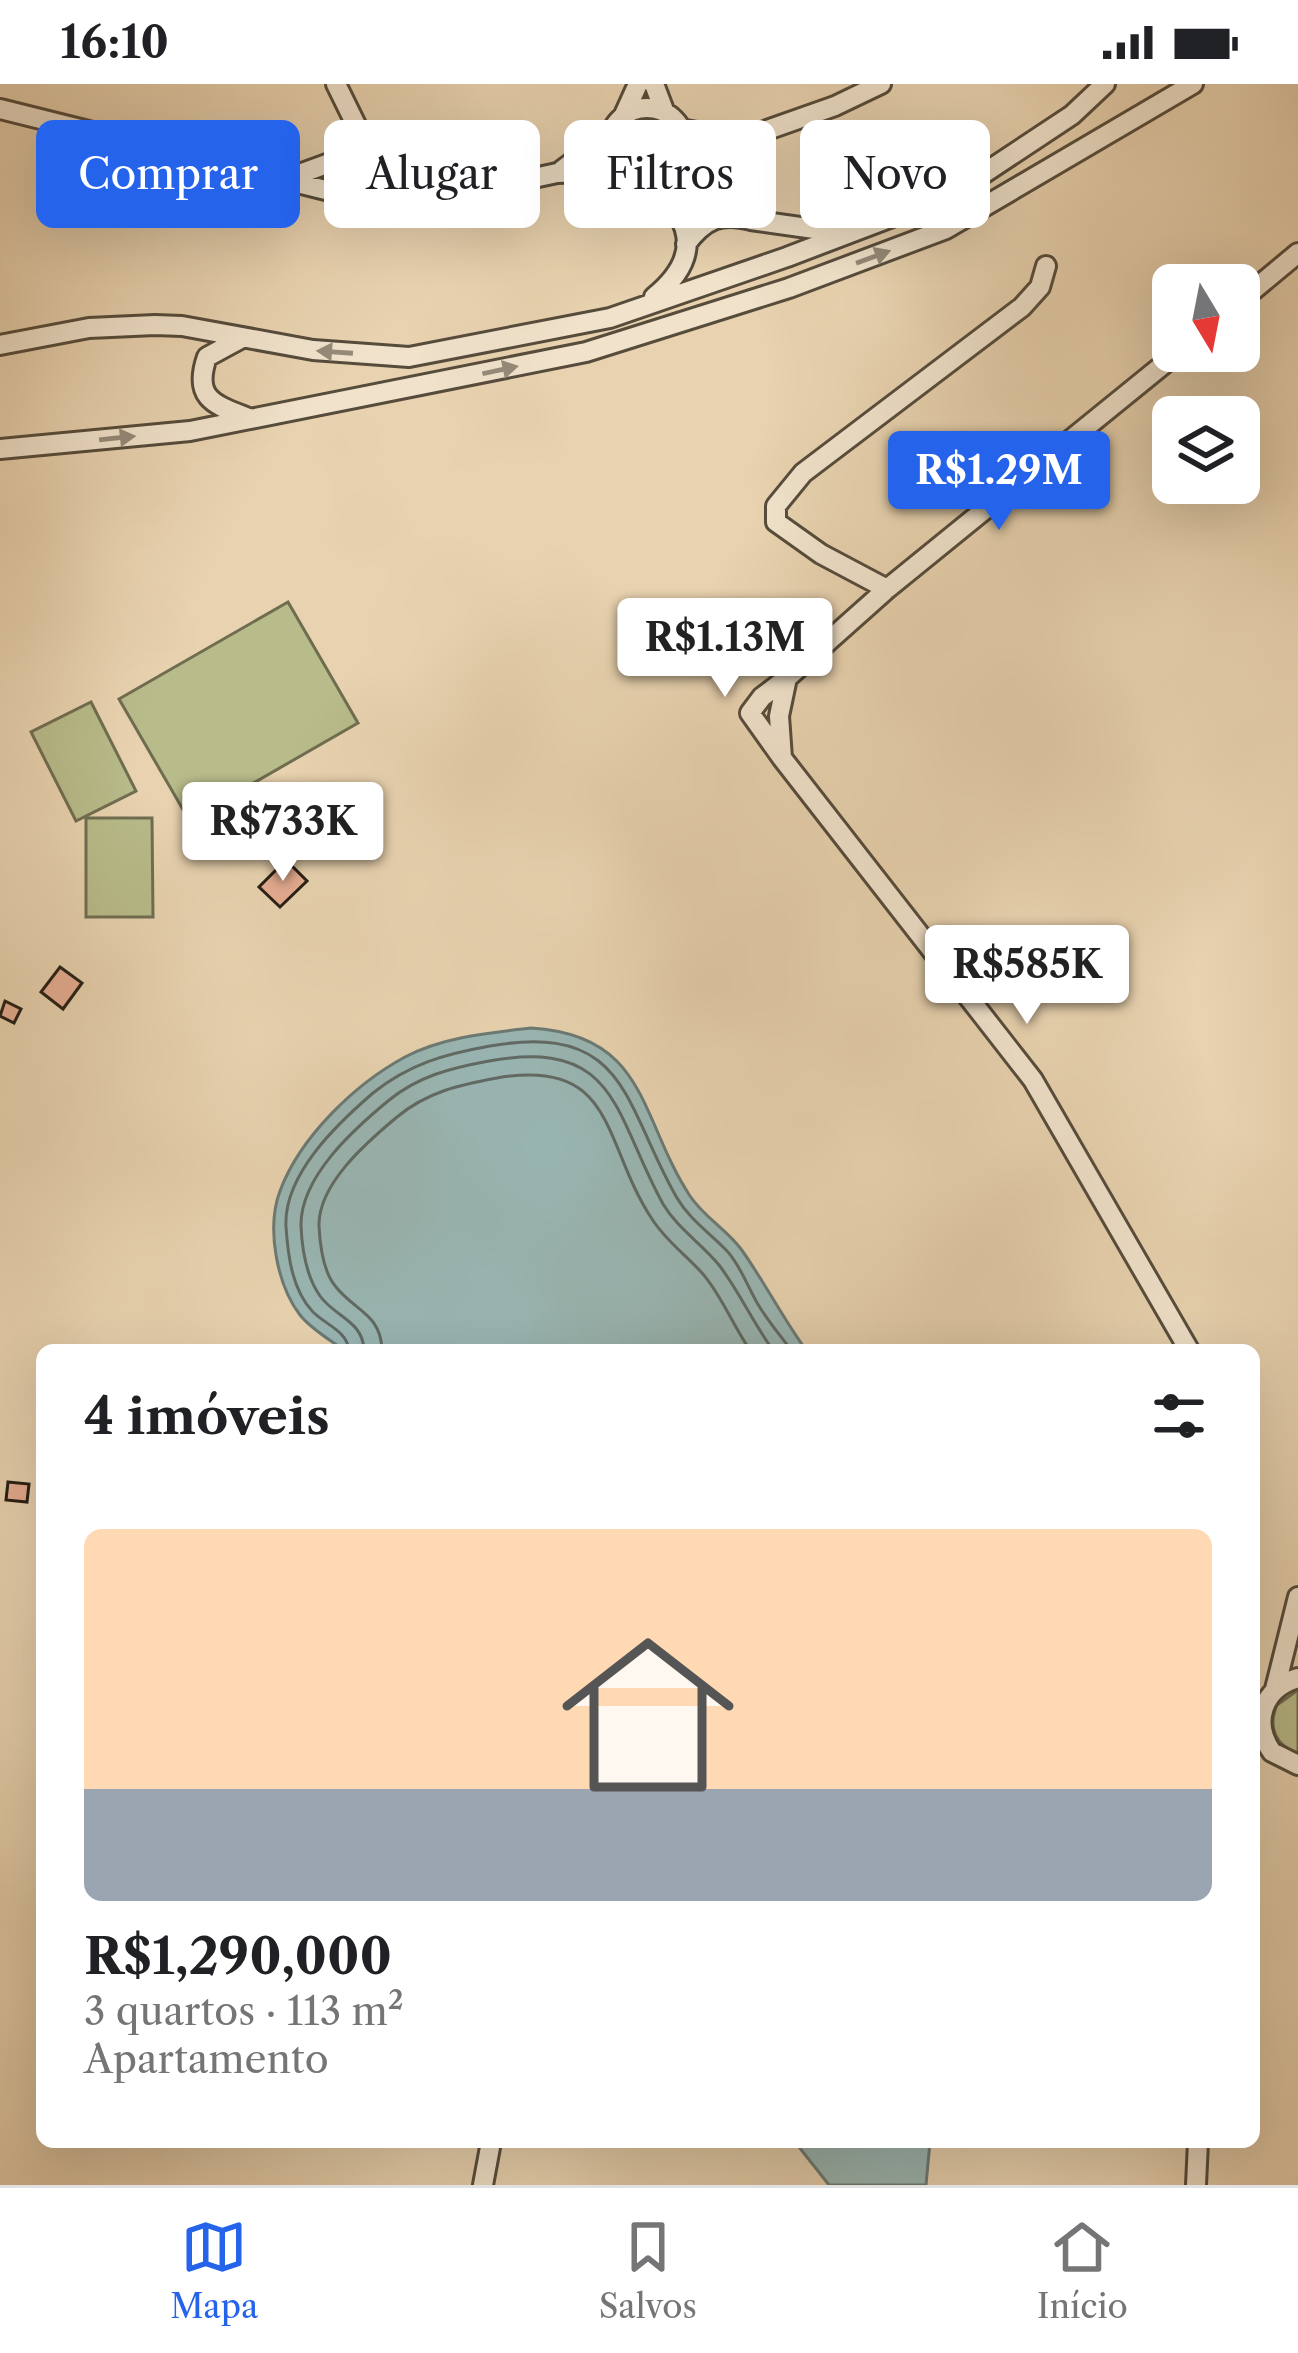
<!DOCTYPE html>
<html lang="pt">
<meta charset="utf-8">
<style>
:root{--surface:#fff;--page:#f2f2f2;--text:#202124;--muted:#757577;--line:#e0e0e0;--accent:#2563eb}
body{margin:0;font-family:"Libre Caslon Text",serif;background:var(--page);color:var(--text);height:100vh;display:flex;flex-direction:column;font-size:45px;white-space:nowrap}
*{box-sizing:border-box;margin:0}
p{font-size:39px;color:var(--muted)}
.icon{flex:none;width:66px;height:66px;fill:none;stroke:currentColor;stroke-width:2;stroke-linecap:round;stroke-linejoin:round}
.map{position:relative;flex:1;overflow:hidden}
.sheet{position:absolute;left:36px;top:1260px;width:1224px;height:804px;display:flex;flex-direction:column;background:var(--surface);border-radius:18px;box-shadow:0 12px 48px #0002}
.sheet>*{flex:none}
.hud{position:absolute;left:36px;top:36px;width:1227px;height:108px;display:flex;gap:24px}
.needle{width:78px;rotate:170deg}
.fabs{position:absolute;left:1152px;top:180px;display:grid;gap:24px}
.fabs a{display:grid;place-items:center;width:108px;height:108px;border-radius:18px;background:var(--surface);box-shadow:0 12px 48px #0002;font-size:60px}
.price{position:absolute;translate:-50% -102px;padding:0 27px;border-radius:12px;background:#fff;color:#222;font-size:39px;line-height:78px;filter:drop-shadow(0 3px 6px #0008)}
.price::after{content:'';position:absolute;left:50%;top:72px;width:36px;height:27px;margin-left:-18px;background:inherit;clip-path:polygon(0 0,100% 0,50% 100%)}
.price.on{background:var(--accent);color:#fff}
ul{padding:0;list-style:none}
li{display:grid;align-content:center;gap:24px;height:636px;padding:0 48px}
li+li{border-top:3px solid var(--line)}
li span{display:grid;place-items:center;height:372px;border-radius:18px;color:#555}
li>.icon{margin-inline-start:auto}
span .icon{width:216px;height:216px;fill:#fffc;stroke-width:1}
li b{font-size:51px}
h2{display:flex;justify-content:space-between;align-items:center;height:144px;padding:0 48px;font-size:51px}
.chip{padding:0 42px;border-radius:18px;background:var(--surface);box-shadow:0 12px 48px #0002;font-size:42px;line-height:108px}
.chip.on{background:var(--accent);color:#fff}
.status{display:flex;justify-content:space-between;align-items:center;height:84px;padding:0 60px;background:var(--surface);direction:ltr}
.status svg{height:33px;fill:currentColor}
.dock{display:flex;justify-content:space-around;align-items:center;height:168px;border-top:3px solid var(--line);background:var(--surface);font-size:33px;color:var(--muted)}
.dock a{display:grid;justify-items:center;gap:6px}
.dock .on{color:var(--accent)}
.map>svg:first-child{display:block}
</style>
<div class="status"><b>16:10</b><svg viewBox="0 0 49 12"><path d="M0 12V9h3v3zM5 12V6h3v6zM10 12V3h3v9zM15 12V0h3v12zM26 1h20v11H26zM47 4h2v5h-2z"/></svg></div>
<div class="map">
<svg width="1298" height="2101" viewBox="0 0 1298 2101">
<rect width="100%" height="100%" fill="#e8d2af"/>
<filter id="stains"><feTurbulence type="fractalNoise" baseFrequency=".00167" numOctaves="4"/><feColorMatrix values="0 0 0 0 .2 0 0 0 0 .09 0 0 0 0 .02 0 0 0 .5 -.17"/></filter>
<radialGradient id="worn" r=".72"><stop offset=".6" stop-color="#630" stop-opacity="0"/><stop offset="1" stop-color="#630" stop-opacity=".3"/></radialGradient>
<path fill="#b8bb8a" stroke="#6f6d50" stroke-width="3" d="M623 60a24 24 0 1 1 48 0a24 24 0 1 1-48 0Z
M343 85a25 25 0 1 1 50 0a25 25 0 1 1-50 0Z
M288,518L358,639L189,736L119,615Z
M91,618L136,707L76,737L31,648Z
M86,734H152L153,833H86Z
M1298,1606V1670C1276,1661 1267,1644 1277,1621Z"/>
<path fill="#99b6b3" stroke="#6b7a74" stroke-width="3" d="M531,944C648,951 639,1034 690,1112C704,1133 726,1145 741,1165C764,1197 782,1233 806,1266H344C330,1256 311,1245 300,1231C277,1201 266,1144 280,1107C300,1053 355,1000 405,973C443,953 488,949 531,944Z
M795,2058H930L926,2101H829Z"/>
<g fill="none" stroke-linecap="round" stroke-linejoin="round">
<path stroke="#606a64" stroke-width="3" d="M349,1266C347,1247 326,1241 313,1228C292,1206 288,1172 286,1143C283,1091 337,1040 373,1009C409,980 445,970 490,962C628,938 623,1020 677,1114C690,1136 710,1149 727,1167C741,1182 748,1204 759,1222C768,1237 780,1251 791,1266
M364,1266C363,1237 335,1233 320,1212C306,1192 302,1165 301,1142C300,1093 354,1045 388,1017C418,992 451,984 489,977C618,954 613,1029 663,1120C678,1145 701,1159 719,1181C739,1207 753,1239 773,1266
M382,1266C381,1230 355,1227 336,1203C323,1188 320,1162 319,1142C318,1100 367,1058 397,1033C427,1008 459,1001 497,994C617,973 602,1060 652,1135C666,1157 685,1170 702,1189C721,1210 733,1242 750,1266"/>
</g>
<path fill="#e6ad92" stroke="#261f15" stroke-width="3" d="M692,91L703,107L687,121L674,107Z
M360,717L379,738L338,773L319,752Z
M286,776L307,797L280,823L259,803Z
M60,883L82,899L63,925L41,908Z
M5,917L21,925L14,939L0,932Z
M8,1398L29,1400L27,1418L6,1416Z"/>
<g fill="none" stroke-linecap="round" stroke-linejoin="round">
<defs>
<path id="minor" d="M336,0L361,51
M654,0L665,29
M609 62a38 38 0 1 1 76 0a38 38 0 1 1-76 0Z
M0,25L378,119L446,113L557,89L619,87
M623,33L638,0
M681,45L739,56
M401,71L443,97L471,105
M562,86L611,49
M283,96L335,77
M640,100C696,129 703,173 654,213
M351,115L338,100L335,77C345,54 364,45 388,56L403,80L396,106L378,119
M843,149L751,136L712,97L710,87L720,68L739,56L835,22L881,0
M686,160C705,135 721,128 751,136
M1239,218L1298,169
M242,254L207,273C192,316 216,321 251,335
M0,261L89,244L155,241L182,242L313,266L409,273L610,234L787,173L921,122L980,92L1072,31L1105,0
M0,365L190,347L586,268L789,204L946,145L1193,0
M887,505L821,470L776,438V422L803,389L1022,223L1040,203L1046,182
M787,594L887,505L1180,267
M787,594L779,632L782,674L750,629L762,613Z
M782,674L1033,996L1189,1266
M1298,1594C1263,1604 1251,1638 1272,1668L1298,1681
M1275,1605L1298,1513
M483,2101L491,2058
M1196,2101L1198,2058"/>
</defs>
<use href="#minor" stroke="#564c3c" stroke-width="24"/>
<use href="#minor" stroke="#f0e2cb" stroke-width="18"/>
</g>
<defs><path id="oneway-solid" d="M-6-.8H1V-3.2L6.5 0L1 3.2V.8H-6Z" transform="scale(3)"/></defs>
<g fill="#958a79">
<use href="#oneway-solid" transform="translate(873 173) rotate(-20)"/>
<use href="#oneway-solid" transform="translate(335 268) rotate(-176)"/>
<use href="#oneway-solid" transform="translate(500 286) rotate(-12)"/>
<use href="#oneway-solid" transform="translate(117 354) rotate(-6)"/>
</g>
<rect width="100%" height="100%" filter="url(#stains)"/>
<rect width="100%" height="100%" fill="url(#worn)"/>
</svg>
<div class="fabs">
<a><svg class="needle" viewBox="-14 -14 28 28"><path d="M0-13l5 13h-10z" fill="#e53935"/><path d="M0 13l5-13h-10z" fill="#757577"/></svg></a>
<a><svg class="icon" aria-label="layers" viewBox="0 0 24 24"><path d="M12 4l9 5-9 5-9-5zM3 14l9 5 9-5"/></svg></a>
</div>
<b class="price on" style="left:999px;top:449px">R$1.29M</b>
<b class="price" style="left:725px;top:616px">R$1.13M</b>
<b class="price" style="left:283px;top:800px">R$733K</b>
<b class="price" style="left:1027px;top:943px">R$585K</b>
<div class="hud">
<a class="chip on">Comprar</a>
<a class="chip">Alugar</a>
<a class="chip">Filtros</a>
<a class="chip">Novo</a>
</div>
<section class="sheet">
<h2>4 imóveis<svg class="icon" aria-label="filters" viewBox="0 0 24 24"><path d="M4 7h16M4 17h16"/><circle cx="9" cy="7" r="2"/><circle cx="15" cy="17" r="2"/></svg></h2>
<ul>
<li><span style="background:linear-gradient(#ffd9b3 70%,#9aa5b1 0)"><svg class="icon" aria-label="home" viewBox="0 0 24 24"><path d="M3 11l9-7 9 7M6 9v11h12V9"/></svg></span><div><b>R$1,290,000</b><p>3 quartos · 113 m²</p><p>Apartamento</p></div></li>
</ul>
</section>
</div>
<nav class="dock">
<a class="on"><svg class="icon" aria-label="map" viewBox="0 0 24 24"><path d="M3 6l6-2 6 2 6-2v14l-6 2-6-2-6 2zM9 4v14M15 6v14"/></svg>Mapa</a>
<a><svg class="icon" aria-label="saved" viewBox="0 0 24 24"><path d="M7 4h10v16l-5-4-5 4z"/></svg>Salvos</a>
<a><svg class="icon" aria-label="home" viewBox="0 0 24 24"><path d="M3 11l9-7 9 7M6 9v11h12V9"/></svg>Início</a>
</nav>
